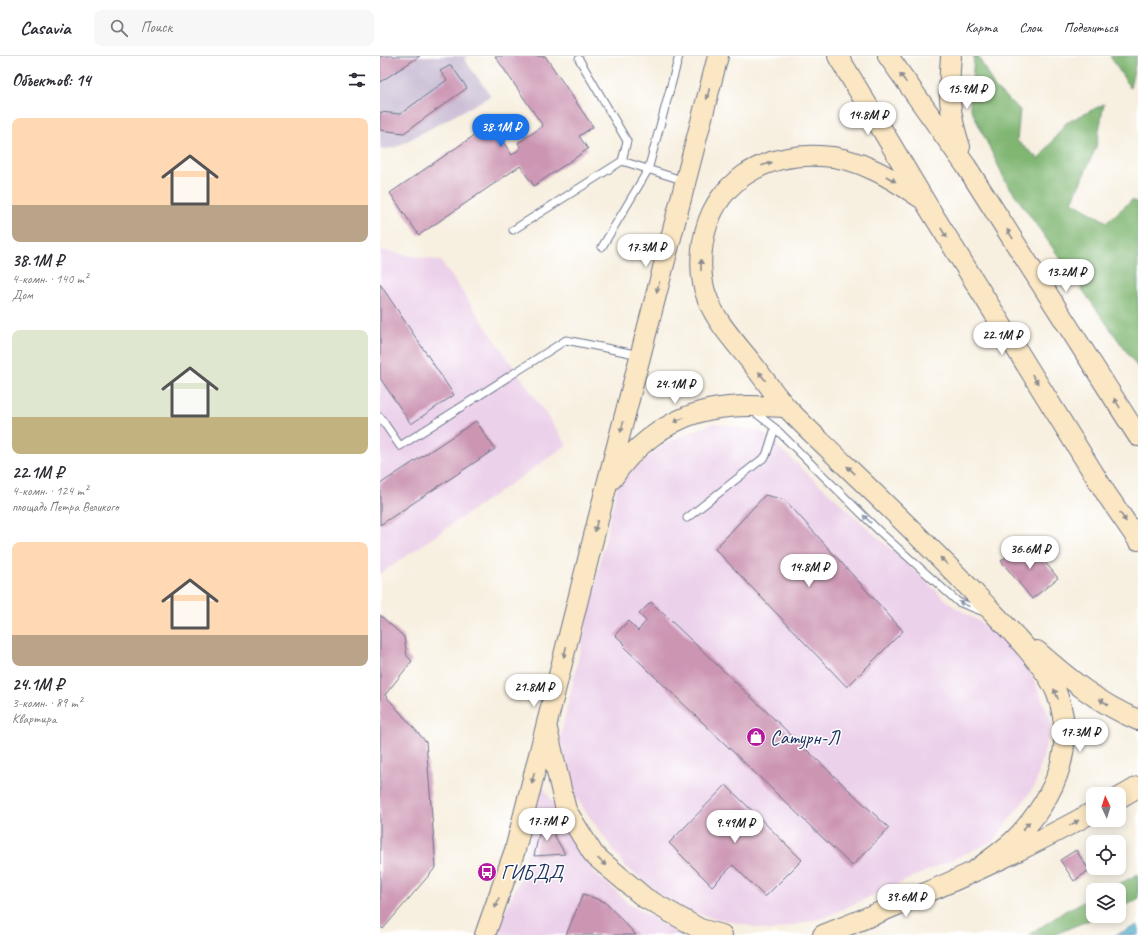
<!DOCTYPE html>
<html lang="ru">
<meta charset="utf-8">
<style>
:root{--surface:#fff;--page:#f7f7f7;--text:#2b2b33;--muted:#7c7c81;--line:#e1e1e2;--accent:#1a73e8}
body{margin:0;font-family:Caveat,sans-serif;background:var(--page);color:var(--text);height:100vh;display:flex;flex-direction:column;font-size:15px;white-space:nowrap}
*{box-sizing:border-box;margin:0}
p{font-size:13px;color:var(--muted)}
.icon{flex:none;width:22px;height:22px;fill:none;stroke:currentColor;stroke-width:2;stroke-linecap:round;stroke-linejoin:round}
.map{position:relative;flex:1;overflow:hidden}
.drawer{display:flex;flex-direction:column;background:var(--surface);width:380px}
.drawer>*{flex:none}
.needle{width:26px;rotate:356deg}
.buttons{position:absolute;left:706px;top:731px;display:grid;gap:8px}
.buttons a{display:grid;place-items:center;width:40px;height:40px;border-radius:8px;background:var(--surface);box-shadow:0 2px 10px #0003;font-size:20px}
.price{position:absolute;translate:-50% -34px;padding:0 9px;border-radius:14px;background:#fff;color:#222;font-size:13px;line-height:26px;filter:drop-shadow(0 1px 2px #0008)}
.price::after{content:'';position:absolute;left:50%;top:24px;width:12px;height:9px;margin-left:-6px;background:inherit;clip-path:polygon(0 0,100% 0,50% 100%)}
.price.selected{background:var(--accent);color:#fff}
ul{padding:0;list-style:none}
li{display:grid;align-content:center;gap:8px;height:212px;padding:0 12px}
li span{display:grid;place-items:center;height:124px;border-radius:8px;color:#555}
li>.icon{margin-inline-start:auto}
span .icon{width:72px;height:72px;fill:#fffc;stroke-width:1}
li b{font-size:17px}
h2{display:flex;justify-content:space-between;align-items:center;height:48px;padding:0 12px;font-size:17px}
header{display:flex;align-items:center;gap:24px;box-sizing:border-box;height:56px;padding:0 20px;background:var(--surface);border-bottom:1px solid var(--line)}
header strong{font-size:19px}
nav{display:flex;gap:22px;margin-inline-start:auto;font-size:14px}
.search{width:280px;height:36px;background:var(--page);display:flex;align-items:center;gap:10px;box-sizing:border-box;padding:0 14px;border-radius:8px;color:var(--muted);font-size:15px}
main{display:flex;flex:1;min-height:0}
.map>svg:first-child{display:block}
</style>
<header>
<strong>Casavia</strong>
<div class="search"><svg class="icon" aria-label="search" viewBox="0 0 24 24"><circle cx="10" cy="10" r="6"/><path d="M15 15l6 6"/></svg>Поиск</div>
<nav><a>Карта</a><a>Слои</a><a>Поделиться</a></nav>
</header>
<main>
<section class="drawer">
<h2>Объектов: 14<svg class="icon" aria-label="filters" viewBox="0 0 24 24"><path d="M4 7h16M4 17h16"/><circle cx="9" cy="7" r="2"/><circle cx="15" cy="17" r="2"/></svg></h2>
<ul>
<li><span style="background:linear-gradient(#ffd9b3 70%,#b9a48a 0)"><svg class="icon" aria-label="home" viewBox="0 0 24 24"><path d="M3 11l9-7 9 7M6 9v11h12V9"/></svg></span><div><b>38.1M ₽</b><p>4-комн. · 140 m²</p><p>Дом</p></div></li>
<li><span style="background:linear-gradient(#dfe7d0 70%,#c2b280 0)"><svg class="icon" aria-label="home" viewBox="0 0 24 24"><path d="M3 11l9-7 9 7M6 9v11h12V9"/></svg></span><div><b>22.1M ₽</b><p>4-комн. · 124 m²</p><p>площадь Петра Великого</p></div></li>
<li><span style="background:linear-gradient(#ffd9b3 75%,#b9a48a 0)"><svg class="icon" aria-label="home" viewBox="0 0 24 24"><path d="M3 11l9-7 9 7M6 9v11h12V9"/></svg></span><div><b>24.1M ₽</b><p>3-комн. · 89 m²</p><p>Квартира</p></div></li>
</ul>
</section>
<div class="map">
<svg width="758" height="879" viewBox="0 0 758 879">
<rect width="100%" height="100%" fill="#fff"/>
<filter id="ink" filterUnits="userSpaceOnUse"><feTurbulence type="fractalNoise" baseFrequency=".025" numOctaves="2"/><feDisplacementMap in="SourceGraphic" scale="8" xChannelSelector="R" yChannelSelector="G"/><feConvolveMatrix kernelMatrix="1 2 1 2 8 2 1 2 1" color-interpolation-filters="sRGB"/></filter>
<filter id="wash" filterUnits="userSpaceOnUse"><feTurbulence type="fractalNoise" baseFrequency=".012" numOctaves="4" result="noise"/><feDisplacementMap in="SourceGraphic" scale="16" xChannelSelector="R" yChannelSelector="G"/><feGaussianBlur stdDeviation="0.9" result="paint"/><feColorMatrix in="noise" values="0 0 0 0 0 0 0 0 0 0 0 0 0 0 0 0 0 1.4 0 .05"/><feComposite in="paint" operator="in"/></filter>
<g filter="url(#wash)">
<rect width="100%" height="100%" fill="#f7efdf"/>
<path fill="#ecd1ea" d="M0,194L61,205L187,389L0,518Z
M334,367L381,375L573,550L610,572L648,610L672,667L655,730L613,785L445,861L391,875L301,854L245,810L194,739L180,683L238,427L285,387Z
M162,729L213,815L248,847L295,875L308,879H114L141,821Z"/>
<path fill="#cbbfd5" d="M0,0H87L84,3L111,40L14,92L0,93Z"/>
<path fill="#80b672" stroke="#4e7268" d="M594,0H598L615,32L640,54L637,85L659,103L686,67L724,48L716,91L692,146L727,166L752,144L758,147V312L626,126L590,51Z
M730,0H757L750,32Z
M758,818V844L739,852V834H727Z
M713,841V860H719L673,879H649L685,855Z"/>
<path fill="#48abc8" stroke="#326d93" d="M758,869V879H735Z"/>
<g id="blocks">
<path fill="#cc95b2" d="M0,0H40L0,26Z
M115,0H165L213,71L199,80L208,93L154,130L140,110L39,179L10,137L111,68L132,99L141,92L138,87L163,70Z
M71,9L87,32L24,77L0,74V56L20,58L67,24L60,15Z
M0,228L74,339L31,368L0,322Z
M96,365L115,393L0,469V428Z
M385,439L405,444L523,575L467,631L335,493Z
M647,484L678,522L652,543L621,505Z
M271,546L509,772L472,810L243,590L245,588L235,579L248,565L258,575L266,565L259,558Z
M0,559L24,581L27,600L32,605L5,639L46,686L56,811L3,873L0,870Z
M346,729L422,804L385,841L353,809L332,830L289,787Z
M163,760L185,798L154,800Z
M696,794L709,814L694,825L680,804Z
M203,838L225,846L256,879H186Z"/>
</g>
</g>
<g filter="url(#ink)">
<use href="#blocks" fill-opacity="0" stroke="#68728b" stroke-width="1"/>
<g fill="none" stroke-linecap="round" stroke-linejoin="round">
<defs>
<path id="service" d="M199,3L247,85L242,105L305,125
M133,174L242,105
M222,191L268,114L299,0
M373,355L395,372L499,475L578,546L604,556
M0,361L20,390L186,284L260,299
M307,462L386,400L395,372"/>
<path id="secondary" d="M458,0L544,144L727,439L758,484
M508,0L586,110L758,380
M571,0C568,35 569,58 580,91
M544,144C513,123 479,101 441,100C383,97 333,126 323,186C320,205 320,225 328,244C337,267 356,287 371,306C383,321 394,338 407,352C426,372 446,390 465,409C512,454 558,499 603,546C625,569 666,609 677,638C697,693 675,740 638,780C626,793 610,803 596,814
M232,423C252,392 285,366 320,356C348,348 378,350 406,351
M657,595C688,622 719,648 758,664
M167,673L186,754L214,799L265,842L320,873L342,879
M739,742L758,731
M105,879L135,794L226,432L338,0
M443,879C535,843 627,804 713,756"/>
</defs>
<use href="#service" stroke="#68728b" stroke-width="9"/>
<use href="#secondary" stroke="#68728b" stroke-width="22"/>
<use href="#service" stroke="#fff" stroke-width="7"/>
<use href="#secondary" stroke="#fbe7c3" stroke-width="20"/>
</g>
<defs><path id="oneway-solid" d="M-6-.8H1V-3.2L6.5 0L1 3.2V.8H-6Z"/></defs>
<g fill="#8b8b90">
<use href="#oneway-solid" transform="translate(523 22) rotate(-126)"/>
<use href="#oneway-solid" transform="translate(328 38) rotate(104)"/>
<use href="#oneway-solid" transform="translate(387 108) rotate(-17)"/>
<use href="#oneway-solid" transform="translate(511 123) rotate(30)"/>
<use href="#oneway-solid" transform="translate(564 177) rotate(58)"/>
<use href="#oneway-solid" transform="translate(630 178) rotate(-122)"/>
<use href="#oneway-solid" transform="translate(321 209) rotate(-90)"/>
<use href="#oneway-solid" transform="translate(278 231) rotate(105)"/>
<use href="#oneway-solid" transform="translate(382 320) rotate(-128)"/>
<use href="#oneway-solid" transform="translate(655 323) rotate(58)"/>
<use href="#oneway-solid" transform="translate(737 347) rotate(-122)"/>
<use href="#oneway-solid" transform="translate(299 364) rotate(158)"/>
<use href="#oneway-solid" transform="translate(242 371) rotate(105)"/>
<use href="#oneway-solid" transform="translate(471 414) rotate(-136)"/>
<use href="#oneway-solid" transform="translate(743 461) rotate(56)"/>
<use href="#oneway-solid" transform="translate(216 470) rotate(104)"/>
<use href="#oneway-solid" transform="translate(564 505) rotate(-136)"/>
<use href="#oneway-solid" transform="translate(185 596) rotate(104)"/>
<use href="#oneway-solid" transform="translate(676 638) rotate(-112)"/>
<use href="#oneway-solid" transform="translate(724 646) rotate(-147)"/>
<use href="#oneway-solid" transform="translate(153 722) rotate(102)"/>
<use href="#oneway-solid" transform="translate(694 767) rotate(-29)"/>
<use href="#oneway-solid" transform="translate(646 770) rotate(-50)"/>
<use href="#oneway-solid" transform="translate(222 806) rotate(41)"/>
<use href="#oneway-solid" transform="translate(117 847) rotate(111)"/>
</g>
<g fill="#8d97ae">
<use href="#oneway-solid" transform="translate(487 463) rotate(-135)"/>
<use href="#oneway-solid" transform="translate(584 548) rotate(-156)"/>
</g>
</g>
<defs>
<symbol id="shop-disc" viewBox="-11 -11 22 22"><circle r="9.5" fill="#b5179e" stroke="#fff"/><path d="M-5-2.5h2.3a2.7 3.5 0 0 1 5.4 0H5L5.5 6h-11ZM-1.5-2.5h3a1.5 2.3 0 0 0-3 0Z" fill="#fff"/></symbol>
<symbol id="bus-disc" viewBox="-11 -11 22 22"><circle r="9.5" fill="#b5179e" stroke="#fff"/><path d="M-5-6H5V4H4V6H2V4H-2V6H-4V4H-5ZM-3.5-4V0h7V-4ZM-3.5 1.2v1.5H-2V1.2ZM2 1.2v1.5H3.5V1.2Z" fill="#fff"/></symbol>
</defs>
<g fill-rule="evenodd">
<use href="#shop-disc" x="365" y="670" width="22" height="22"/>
<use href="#bus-disc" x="96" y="805" width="22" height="22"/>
</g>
<g text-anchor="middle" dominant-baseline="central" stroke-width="3" stroke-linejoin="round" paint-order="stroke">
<g font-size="20" fill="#1b2f5e" stroke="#fff" text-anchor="start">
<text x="390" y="681">Сатурн-Л</text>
<text x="121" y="816">ГИБДД</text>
</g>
</g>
</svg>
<div class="buttons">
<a><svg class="needle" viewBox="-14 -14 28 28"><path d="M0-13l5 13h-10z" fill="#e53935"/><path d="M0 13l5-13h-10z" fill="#7c7c81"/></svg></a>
<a><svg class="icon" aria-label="locate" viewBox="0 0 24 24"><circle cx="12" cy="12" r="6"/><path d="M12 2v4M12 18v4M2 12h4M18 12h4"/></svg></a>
<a><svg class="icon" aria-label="layers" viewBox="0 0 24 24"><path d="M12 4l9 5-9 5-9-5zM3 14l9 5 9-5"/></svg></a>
</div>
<b class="price" style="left:587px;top:54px">15.9M ₽</b>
<b class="price" style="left:488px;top:80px">14.8M ₽</b>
<b class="price selected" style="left:121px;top:92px">38.1M ₽</b>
<b class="price" style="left:266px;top:212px">17.3M ₽</b>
<b class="price" style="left:686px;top:237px">13.2M ₽</b>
<b class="price" style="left:622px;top:300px">22.1M ₽</b>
<b class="price" style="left:295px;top:349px">24.1M ₽</b>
<b class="price" style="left:650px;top:514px">36.6M ₽</b>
<b class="price" style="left:429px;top:532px">14.8M ₽</b>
<b class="price" style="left:154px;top:652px">21.8M ₽</b>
<b class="price" style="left:700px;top:697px">17.3M ₽</b>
<b class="price" style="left:167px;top:786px">17.7M ₽</b>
<b class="price" style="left:355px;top:788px">9.49M ₽</b>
<b class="price" style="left:526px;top:862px">39.6M ₽</b>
</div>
</main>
